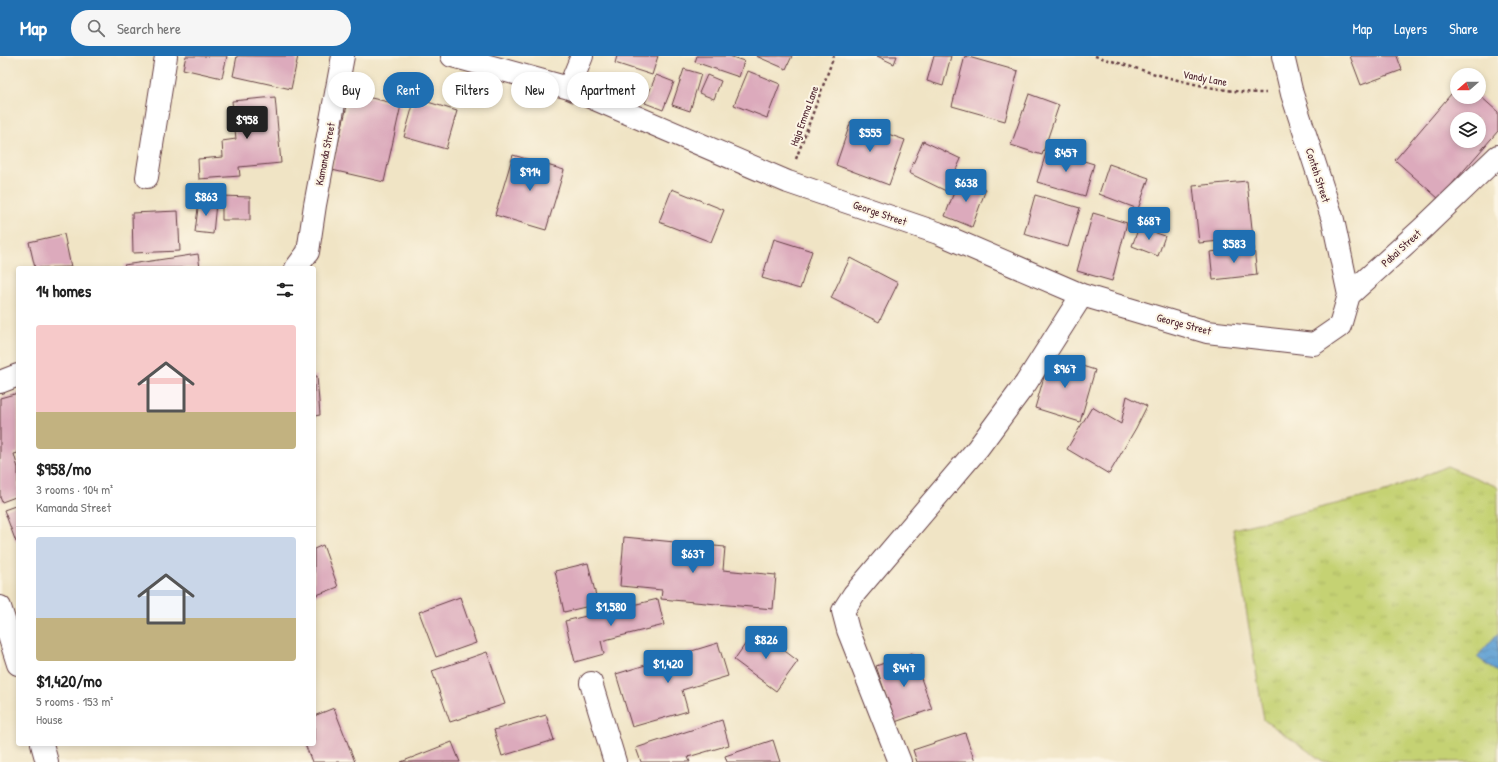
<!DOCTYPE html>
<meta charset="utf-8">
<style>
:root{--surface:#fff;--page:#f6f6f6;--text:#222;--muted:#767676;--line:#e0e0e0;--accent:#1f6fb2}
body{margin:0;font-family:"Patrick Hand",sans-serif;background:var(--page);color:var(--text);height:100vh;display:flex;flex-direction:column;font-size:15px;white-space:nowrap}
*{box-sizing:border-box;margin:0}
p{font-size:13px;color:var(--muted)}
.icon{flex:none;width:22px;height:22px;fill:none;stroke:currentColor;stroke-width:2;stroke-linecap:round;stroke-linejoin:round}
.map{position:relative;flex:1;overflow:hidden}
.drawer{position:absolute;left:16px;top:210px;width:300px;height:480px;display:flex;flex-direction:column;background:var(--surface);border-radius:4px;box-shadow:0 2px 6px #0003}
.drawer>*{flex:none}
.hud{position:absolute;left:328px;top:16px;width:380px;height:36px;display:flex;gap:8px}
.needle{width:26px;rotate:250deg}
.controls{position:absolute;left:1450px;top:12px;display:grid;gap:8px}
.controls a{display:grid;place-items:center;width:36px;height:36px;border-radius:50%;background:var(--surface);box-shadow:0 2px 6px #0003;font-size:20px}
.price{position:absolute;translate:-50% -34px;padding:0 9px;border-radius:4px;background:var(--accent);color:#fff;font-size:13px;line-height:26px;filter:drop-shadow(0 1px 2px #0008)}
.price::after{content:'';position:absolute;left:50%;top:24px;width:12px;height:9px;margin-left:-6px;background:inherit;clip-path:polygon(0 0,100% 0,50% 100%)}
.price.current{background:#222;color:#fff}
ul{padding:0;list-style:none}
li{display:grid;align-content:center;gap:8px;height:212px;padding:0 20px}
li+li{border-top:1px solid var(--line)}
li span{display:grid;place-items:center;height:124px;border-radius:4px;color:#555}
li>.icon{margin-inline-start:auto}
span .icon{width:72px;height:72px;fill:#fffc;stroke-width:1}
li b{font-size:17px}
h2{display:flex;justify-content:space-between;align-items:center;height:48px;padding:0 20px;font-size:17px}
.tag{padding:0 14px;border-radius:18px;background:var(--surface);box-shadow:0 2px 6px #0003;font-size:14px;line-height:36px}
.tag.current{background:var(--accent);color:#fff}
header{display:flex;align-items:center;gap:24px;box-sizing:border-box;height:56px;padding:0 20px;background:var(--accent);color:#fff}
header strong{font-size:19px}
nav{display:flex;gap:22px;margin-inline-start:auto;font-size:14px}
.search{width:280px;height:36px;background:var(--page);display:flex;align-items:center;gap:10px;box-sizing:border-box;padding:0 14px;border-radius:22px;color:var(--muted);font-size:15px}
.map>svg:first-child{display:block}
</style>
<header>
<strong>Map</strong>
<div class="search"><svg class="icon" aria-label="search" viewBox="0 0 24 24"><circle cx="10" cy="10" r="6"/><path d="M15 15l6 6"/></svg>Search here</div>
<nav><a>Map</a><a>Layers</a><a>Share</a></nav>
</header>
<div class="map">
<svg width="1498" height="706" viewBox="0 0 1498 706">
<defs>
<pattern id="grass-tufts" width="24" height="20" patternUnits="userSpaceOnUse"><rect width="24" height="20" fill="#c5d273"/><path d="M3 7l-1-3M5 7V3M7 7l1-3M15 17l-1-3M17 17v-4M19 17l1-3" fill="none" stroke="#abb464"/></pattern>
<pattern id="water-waves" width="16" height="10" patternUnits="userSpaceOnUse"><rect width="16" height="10" fill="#61a0d3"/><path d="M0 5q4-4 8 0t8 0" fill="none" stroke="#5282ab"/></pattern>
</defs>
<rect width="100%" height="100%" fill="#fcf5e5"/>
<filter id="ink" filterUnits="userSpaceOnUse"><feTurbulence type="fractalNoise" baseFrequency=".025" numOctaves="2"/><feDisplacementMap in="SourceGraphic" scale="8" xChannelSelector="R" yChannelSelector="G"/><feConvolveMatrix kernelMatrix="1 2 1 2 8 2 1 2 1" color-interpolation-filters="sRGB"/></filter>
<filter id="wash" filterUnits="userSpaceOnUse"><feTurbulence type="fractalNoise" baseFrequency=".012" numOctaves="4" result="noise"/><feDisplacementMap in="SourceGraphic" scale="16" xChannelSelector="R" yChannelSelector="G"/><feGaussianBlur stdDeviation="0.9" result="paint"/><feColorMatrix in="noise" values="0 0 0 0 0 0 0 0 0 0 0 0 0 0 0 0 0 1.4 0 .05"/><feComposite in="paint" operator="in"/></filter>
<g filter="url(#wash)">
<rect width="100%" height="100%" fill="#f0e4c5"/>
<path fill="url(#grass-tufts)" stroke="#88784f" d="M1447,410L1498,431V706H1324L1264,664L1233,473L1389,435Z"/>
<path fill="url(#water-waves)" stroke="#56607f" d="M1498,577V617L1477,601Z"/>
<g id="blocks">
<path fill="#dcaabc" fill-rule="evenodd" d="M186,0H227L222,22L183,13Z
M237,0H298L291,33L233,20Z
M617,0H658L652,19L615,7Z
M697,0H729L744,5L739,21L695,6Z
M756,0H792L786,13Z
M877,0H897L894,8Z
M934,0H951L943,30L927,25Z
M965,0L1018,15L1005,65L952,50Z
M1350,0H1397L1402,14L1361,29Z
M684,13L701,18L690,55L672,49Z
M748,15L780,28L767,62L734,49Z
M656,19L674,26L663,54L645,47Z
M707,19L721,25L714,43L699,37Z
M1457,31V41H1479V39L1498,56V75L1439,143L1395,104ZM1457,63H1479V85H1457Z
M350,37L401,49L384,126L332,114Z
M1029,38L1059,49L1042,99L1011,89Z
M275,41L281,107L239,111L240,120L199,123L198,103L223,101L222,85L236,83L232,45Z
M415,42L457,55L446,93L404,81Z
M851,65L905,84L889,129L836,109Z
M923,85L961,103L946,135L909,117Z
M1047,94L1094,108L1085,140L1037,126Z
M513,99L564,114L546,174L495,159Z
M1109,108L1149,122L1138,153L1099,138Z
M959,123L986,133L972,171L945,160Z
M1247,125L1253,182L1199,187L1193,130Z
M672,133L724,154L711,186L659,166Z
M1035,139L1080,152L1068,191L1024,178Z
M222,140L250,141V164H222Z
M199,144L216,147L213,178L195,176Z
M178,155L180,195L133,197L132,157Z
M1093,157L1127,167L1112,225L1077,215Z
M1139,171L1165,180L1158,200L1132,190Z
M64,178L71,211L35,212L29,186Z
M774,183L812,195L800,233L762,222Z
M1254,191L1257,219L1213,224L1210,196Z
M198,198L200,212H125L124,209Z
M850,202L898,227L879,266L831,242Z
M1050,300L1095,314L1080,366L1035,352Z
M314,320H317L320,359L314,360Z
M18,337V397L14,398L18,412V440L2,446L0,441V342Z
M1127,340L1147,350L1136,372L1109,418L1067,393L1092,351L1121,368Z
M18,449V486H16L4,454Z
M624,481L725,491L723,514L776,519L773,553L661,543L662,534L620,530Z
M323,489L338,531L314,540V493Z
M588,507L598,548L564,556L555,515Z
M460,541L476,587L436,601L419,556Z
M658,543L664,569L601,585L604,598L575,606L565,565Z
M756,573L798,605L776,635L734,604Z
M718,587L728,620L682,634L688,655L632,671L616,618Z
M487,596L505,648L450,666L432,615Z
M912,597L932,653L895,666L876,610Z
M334,652L355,706H312L305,688H314V660Z
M546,659L554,684L502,700L494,674Z
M722,664L729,689L688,701L690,706H641L636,692Z
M965,677L975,706H917L913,694Z
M773,684L780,706H727L725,700Z
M452,686L460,706H401Z"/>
</g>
</g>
<g filter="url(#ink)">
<use href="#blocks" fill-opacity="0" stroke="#633d42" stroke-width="1"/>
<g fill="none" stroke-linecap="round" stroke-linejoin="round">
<defs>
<path id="minor" d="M452,0L569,32L788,126L938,177L1082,239L1207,276L1314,288L1340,270L1349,239L1422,173L1498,100
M1283,0L1292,38L1333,164L1349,239
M569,32L582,0
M147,121L166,0
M296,212L308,196L315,149L343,0
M0,326L18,319
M0,551L18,608
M591,627L615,706
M42,688L47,706
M900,706L848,574L843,555L854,538L978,392L1026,327L1082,239"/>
</defs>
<use href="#minor" stroke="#633d42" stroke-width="24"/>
<path stroke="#633d42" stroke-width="2.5" stroke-dasharray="3 3" stroke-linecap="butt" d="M1095,0C1150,16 1209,37 1266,37
M796,103L834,0"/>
<use href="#minor" stroke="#fff" stroke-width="22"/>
</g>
</g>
<g text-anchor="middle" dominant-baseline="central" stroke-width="4" stroke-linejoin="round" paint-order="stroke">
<g font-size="11" fill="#4a1f2b" stroke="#fcf5e5">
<text transform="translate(1205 22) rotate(11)">Vandy Lane</text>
<text transform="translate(804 60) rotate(-70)">Haja Emma Lane</text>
<text transform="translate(325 98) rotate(-79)">Kamanda Street</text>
<text transform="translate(1318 119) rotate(72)">Conteh Street</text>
<text transform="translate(880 157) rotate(19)">George Street</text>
<text transform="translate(1401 192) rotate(-42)">Pabai Street</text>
<text transform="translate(1184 268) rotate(15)">George Street</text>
</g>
</g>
</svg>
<div class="controls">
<a><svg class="needle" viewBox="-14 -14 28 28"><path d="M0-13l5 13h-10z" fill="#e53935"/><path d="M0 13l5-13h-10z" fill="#767676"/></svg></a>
<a><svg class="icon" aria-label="layers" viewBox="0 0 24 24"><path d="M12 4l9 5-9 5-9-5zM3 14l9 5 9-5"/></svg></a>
</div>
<b class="price current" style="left:247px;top:84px">$958</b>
<b class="price" style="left:870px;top:97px">$555</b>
<b class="price" style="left:1066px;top:117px">$457</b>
<b class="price" style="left:530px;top:136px">$914</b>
<b class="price" style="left:966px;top:147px">$638</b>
<b class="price" style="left:206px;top:161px">$863</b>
<b class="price" style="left:1149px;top:185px">$687</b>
<b class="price" style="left:1234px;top:208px">$583</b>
<b class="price" style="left:1065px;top:333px">$967</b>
<b class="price" style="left:693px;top:518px">$637</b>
<b class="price" style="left:611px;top:571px">$1,580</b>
<b class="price" style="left:766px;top:604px">$826</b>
<b class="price" style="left:668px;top:628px">$1,420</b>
<b class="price" style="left:904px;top:632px">$447</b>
<div class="hud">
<a class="tag">Buy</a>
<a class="tag current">Rent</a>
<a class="tag">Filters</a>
<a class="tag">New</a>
<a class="tag">Apartment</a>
</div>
<section class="drawer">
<h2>14 homes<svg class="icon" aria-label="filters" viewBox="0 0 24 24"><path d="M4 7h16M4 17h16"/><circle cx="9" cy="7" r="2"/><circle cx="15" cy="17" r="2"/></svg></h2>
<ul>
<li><span style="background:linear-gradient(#f6c9c9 70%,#c2b280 0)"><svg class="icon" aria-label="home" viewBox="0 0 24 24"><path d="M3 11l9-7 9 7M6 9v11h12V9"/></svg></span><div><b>$958/mo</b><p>3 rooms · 104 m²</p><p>Kamanda Street</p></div></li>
<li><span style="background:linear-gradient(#c9d6e8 65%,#c2b280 0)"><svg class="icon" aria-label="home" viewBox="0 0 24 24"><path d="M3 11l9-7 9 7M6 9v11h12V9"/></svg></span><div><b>$1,420/mo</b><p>5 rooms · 153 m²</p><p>House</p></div></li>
</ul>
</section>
</div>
